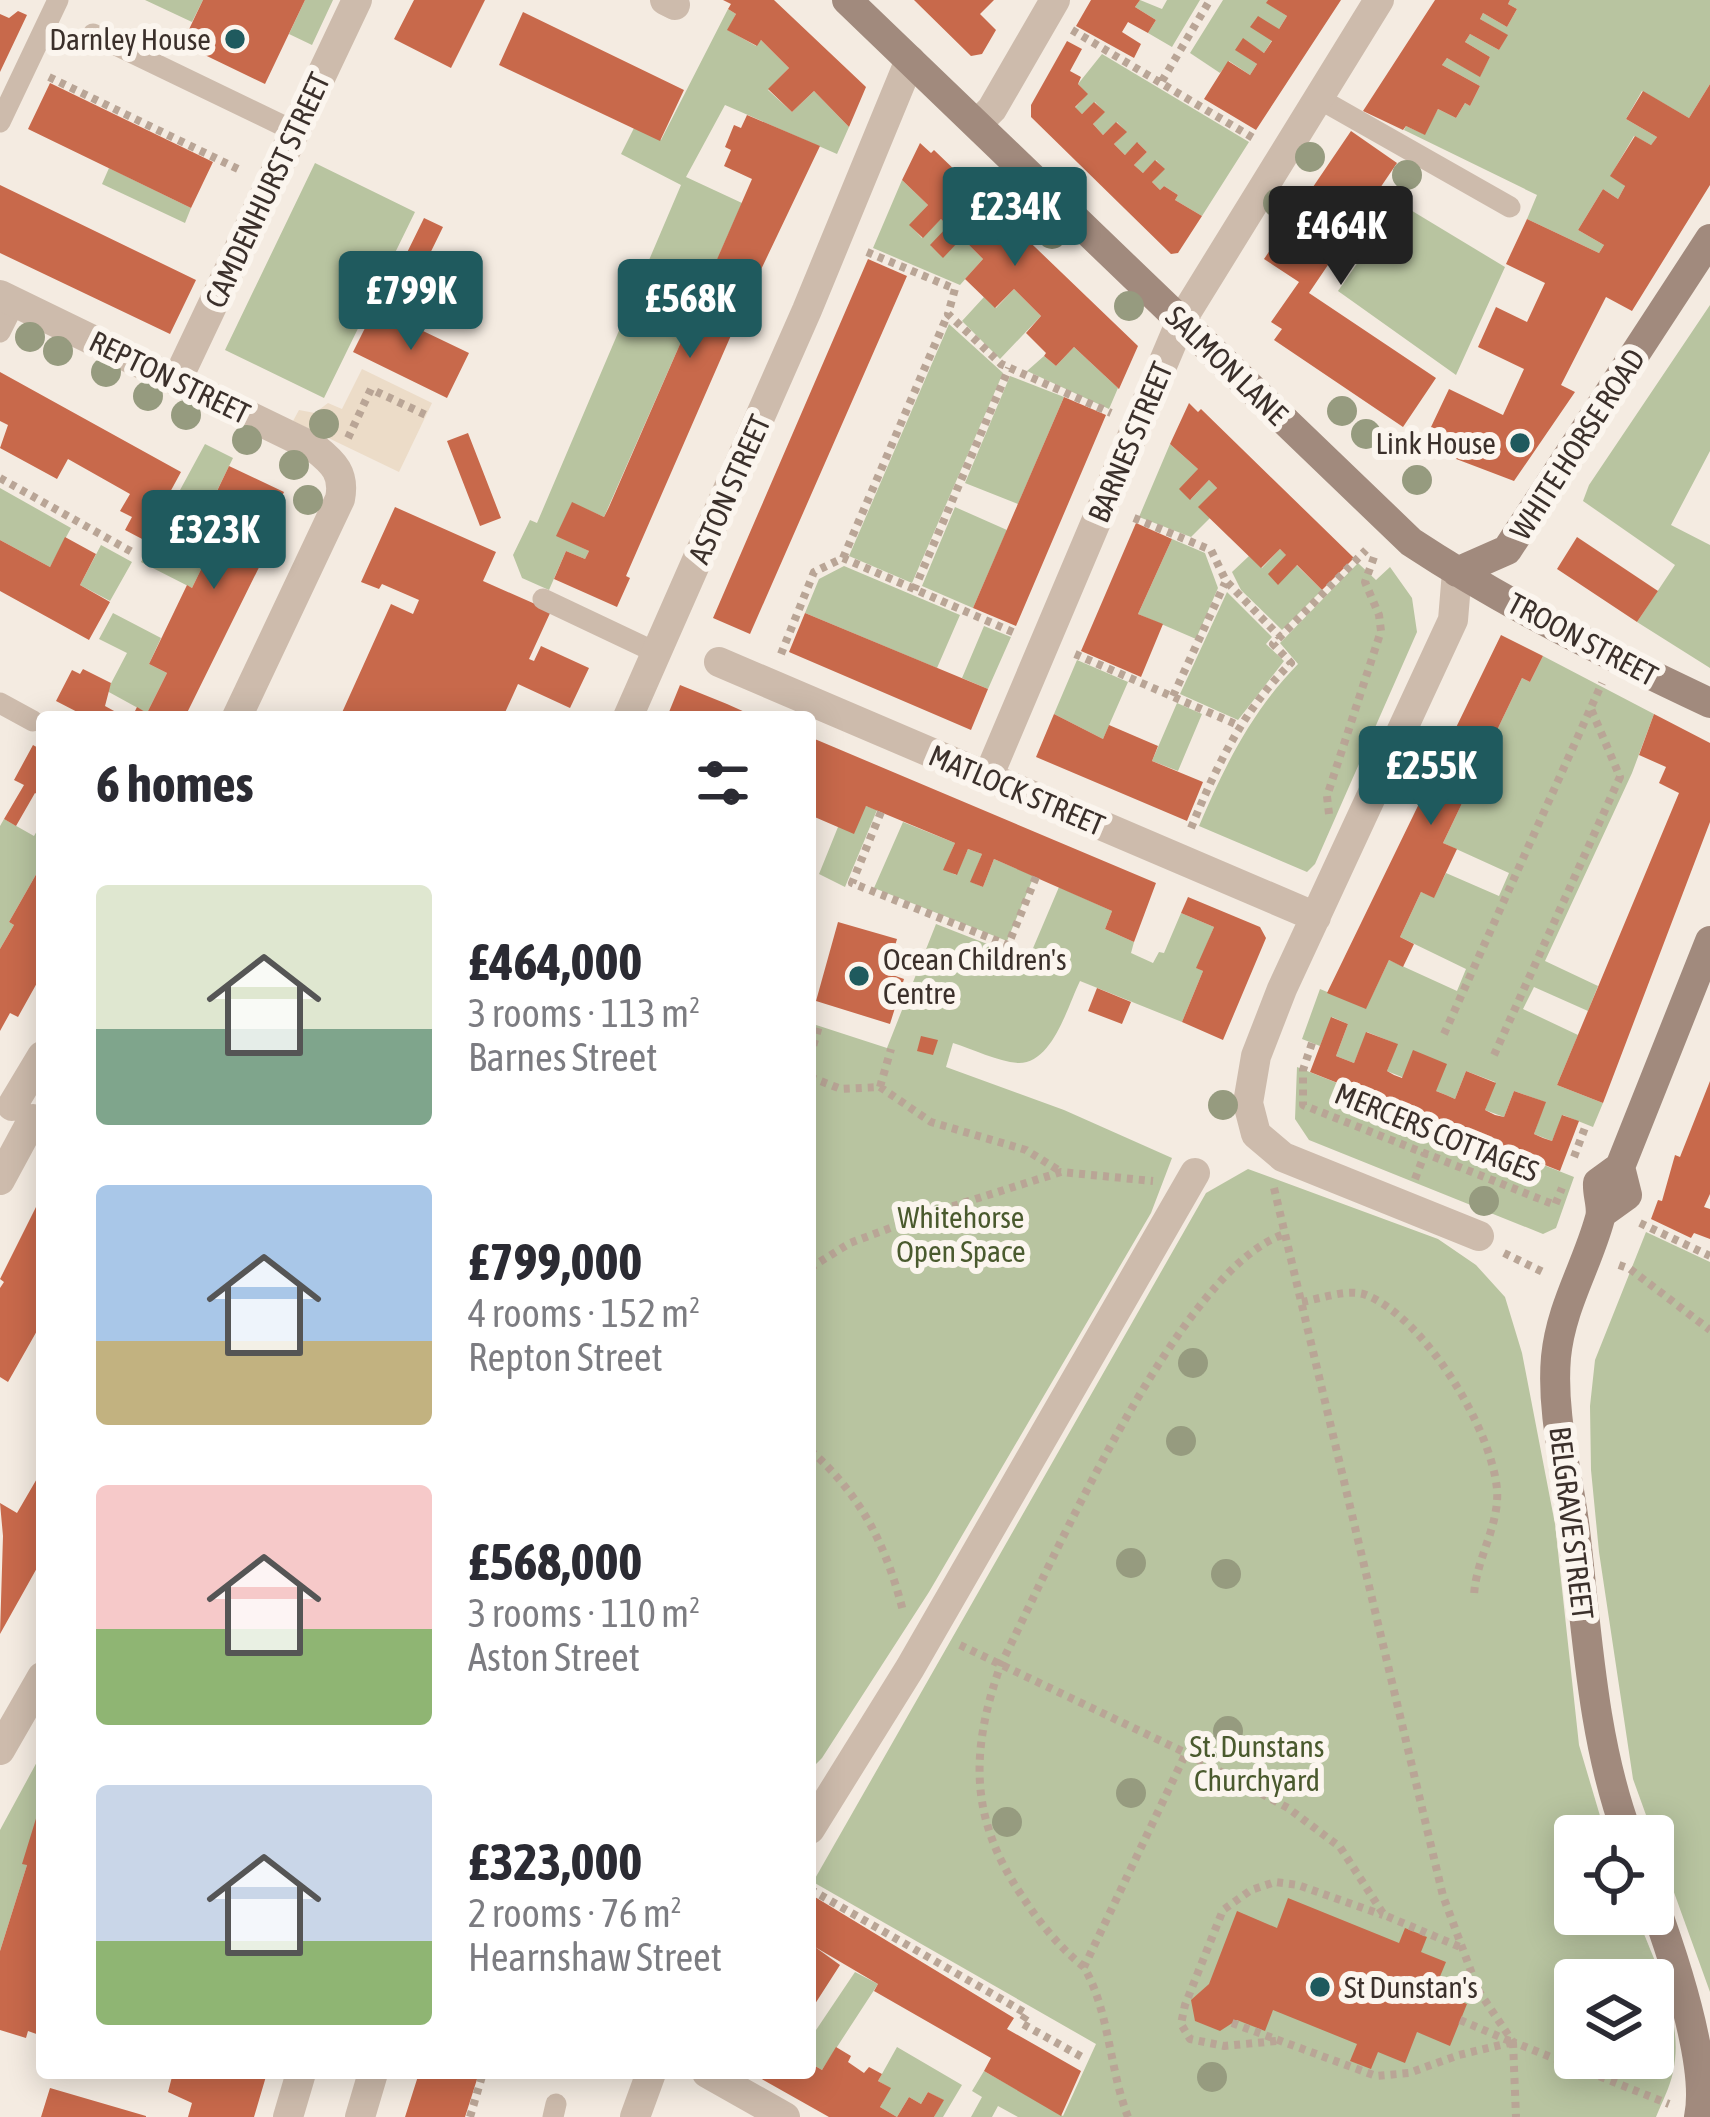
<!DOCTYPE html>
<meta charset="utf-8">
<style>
:root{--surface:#fff;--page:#f7f7f7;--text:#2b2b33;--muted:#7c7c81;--accent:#1f5a5e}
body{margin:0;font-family:"Asap Condensed",sans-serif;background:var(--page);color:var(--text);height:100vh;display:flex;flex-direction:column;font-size:45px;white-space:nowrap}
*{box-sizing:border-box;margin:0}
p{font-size:39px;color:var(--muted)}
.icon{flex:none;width:66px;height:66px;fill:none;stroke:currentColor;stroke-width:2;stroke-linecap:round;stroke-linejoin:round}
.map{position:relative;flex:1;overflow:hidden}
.sheet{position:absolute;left:36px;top:711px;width:780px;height:1368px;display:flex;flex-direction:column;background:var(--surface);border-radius:12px;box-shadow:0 6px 30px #0003}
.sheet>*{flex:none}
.buttons{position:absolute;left:1554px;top:1815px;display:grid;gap:24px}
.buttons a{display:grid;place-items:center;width:120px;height:120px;border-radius:12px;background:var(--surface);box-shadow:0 6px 30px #0003;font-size:60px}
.price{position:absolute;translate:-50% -102px;padding:0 27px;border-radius:12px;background:var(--accent);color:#fff;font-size:39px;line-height:78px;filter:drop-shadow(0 3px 6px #0008)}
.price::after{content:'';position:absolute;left:50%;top:72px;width:36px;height:27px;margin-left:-18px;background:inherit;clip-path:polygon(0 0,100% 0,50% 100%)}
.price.current{background:#222;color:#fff}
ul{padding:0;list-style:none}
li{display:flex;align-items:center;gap:36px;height:300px;padding:0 60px}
li span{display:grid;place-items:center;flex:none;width:336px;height:240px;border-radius:12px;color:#555}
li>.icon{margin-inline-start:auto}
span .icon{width:144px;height:144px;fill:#fffc;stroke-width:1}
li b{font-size:51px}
h2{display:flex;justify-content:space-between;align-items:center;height:144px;padding:0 60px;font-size:51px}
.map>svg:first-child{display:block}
</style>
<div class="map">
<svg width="1710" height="2117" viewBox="0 0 1710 2117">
<rect width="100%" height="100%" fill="#f4ebe1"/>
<path fill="#b8c4a0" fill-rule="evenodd" d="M145,0H203L192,22Z
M305,0H333L312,45L289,34Z
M1140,0L1162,9L1167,0H1200L1172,47L1148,33L1156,20L1135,7Z
M1223,0H1268L1267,3L1287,16L1264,53L1243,39L1236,50L1257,64L1250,75L1229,61L1220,73L1190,53Z
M1510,0H1710V84L1689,118L1642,91L1626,119L1657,137L1651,145L1634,136L1611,175L1625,186L1618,199L1603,189L1578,230L1604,245L1599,253L1527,219L1537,195L1404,130L1406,126L1424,134L1438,109L1456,118L1465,103L1470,106L1480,86L1442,65L1447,58L1480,76L1490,57L1465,42L1470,34L1499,50L1507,35L1480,19L1483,13L1507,27L1517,9L1508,4Z
M728,9L736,14L728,30L756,46L761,40L789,68L768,90L792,112L814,91L849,127L837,154L725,105L686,177L742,203L604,517L572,503L557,535L589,551L585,559L566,551L549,590L522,578L513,555L530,520L537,523L681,185L621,154L634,128L661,140Z
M1102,54L1249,142L1202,216L1175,200L1178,195L1164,186L1160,190L1152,182L1164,169L1156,160L1143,173L1134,165L1147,152L1138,143L1125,155L1114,144L1126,132L1117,122L1103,135L1093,124L1104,112L1095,102L1082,114L1075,108L1087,94L1078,84Z
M315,163L415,212L324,398L225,350Z
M109,168L191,208L185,223L102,184Z
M902,180L928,205L910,225L922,238L941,219L948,226L931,246L943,257L962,238L983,259L960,285L873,248Z
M1399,203L1505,267L1456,375L1338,291Z
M1014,289L1041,316L1000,359L962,321L984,297L996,308Z
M1710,305V451L1671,525L1710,545V668L1637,622L1675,565L1583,501L1589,485Z
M949,324L1003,373L912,583L849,556Z
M1074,347L1118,388L1109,409L1027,371L1044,356L1056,366Z
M1010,376L1064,397L1018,504L965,483Z
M205,444L233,458L207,511L225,520L192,588L141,562Z
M1170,444L1198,469L1191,499L1209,480L1217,488L1199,507L1210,518L1191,537L1139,517Z
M0,488L71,528L50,567L0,540Z
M955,507L1007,530L973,608L922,586Z
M1172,539L1205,553L1218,588L1196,639L1138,614Z
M101,545L132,562L110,601L80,585Z
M1280,549L1322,590L1282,630L1241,590L1232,572L1249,556L1262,568Z
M1358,563L1376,580L1390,567L1412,598L1417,632L1315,864L1307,872L1199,826C1225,765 1252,711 1298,664L1280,643Z
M844,566L960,615L937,668L805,613L819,579Z
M1227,592L1272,637L1266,644L1284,661L1238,720L1180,694Z
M113,613L161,638L149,664L167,673L147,713L107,691L127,653L99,639Z
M984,626L1011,637L988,689L962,678Z
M1543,656L1654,714L1632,773L1545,961L1598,986L1588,1011L1534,987L1523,1009L1578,1035L1557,1085L1603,1103L1593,1127L1563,1115L1552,1141L1534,1134L1545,1102L1514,1091L1504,1117L1485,1110L1495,1082L1466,1071L1455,1099L1446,1095L1387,1071L1397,1044L1367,1032L1354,1063L1336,1056L1348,1024L1332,1017L1320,1046L1302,1039L1320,989L1366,1008L1389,960L1457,991L1466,969L1400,937L1421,892L1434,897L1446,873L1499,896L1509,873L1443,843L1522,678L1530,682Z
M1077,660L1128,682L1103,739L1054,714Z
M1177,703L1202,714L1178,771L1152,761Z
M866,806L877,810L845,887L819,874L838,827Z
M4,819L34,836L42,822V864L9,922L14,925L0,949V826Z
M903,822L955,843L944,869L956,875L968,849L982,854L971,882L983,887L994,859L1034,876L1007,941L874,888Z
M1059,887L1112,911L1105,929L1134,942L1131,953L1153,963L1159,952L1164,953L1181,913L1214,927L1197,968L1203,971L1182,1022L1080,981C1068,1005 1053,1063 1019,1063C998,1062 973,1049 953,1043L946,1067L1064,1110L1172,1158L1151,1213L929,1592L822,1758L810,1770V1023L887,1048L936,924L1028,960Z
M1297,1067L1574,1177L1556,1228L1543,1234L1309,1140L1295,1119Z
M1248,1169L1438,1239L1476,1265L1505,1297L1522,1353L1555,1524L1579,1745L1606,1836H1575V1914H1636C1654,1961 1685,2020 1673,2072C1670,2087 1662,2102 1656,2117H1018L998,2106L992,2117H971L982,2097L972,2091L984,2071L1063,2116L1096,2044L813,1882L1206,1193ZM1575,1980H1653V2058H1575Z
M1646,1232L1710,1262V1992L1633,1779L1599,1552L1591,1470L1590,1406L1595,1360Z
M38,1760L42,1762V1813H38L27,1865L0,1951V1830Z
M855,1972L878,1984L822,2070L810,2063V2039Z
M897,2047L962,2085L943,2117H934L943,2100L928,2092L921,2104L909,2097L897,2117L880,2107L890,2088L878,2081Z"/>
<path fill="#ecdcc8" d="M362,369L432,403L399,472L293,421L299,410L315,413L328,403L342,409Z"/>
<path fill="#c8694b" d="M203,0H305L265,84L182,44Z
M414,0H485L451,68L394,39Z
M723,0H774L866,87L849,127L814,91L792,112L768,89L789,68L761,40L757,46L727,30L736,14L728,9L731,4Z
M914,0H994L980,14L996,30L982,54L971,56Z
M1091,0H1140L1135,7L1156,20L1148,33L1128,22L1122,32L1141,44L1134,58L1076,26Z
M1268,0H1341L1256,130L1204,99L1228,61L1250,75L1257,64L1235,50L1243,38L1264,53L1272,41L1250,27L1258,16L1279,29L1287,16L1266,3Z
M1435,0H1510L1508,4L1517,9L1507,27L1483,13L1480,19L1508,35L1499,50L1470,34L1465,42L1490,57L1480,77L1447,58L1442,65L1480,86L1470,106L1465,103L1456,118L1438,109L1425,135L1406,126L1403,130L1363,111Z
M18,11L27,15L0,72V14L9,18Z
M523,12L684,90L660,141L499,65Z
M1067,41L1082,49L1070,71L1081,77L1078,84L1088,94L1075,107L1082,114L1094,102L1105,112L1093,124L1103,135L1116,122L1127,132L1114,144L1125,155L1137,142L1147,152L1134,165L1143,173L1155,160L1165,169L1152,182L1160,190L1164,186L1178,195L1175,200L1202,216L1178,253L1171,254L1031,117V105Z
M50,83L213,162L191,208L28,129Z
M1710,84V185L1632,311L1606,297L1561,385L1575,392L1514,481L1422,446L1449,389L1503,415L1524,369L1478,347L1496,307L1527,322L1545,283L1506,264L1527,219L1599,253L1604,245L1578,230L1603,189L1618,199L1625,186L1610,176L1635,136L1651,145L1657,137L1626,119L1643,91L1689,118Z
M747,115L820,146L746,301L626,576L630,578L617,607L554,579L566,551L585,559L589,551L556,536L572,502L604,517L609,507L752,179L724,166L731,150L725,147L734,125L741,128Z
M1351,131L1397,163L1309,293L1436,378L1403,427L1274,340L1282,329L1271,322L1299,282L1264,259Z
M920,143L931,153L934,150L1138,346L1119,389L1074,347L1056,366L1044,356L1046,353L1026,333L1041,316L1014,289L995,308L965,279L983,259L962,238L943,258L930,245L948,226L941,219L923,238L909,225L928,205L902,180Z
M0,185L196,280L170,334L0,253Z
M424,218L443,227L418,278L399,269Z
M868,259L907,276L750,634L713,618Z
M375,308L469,353L447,398L353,352Z
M0,372L181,472L144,540L125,530L132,517L120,511L130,494L68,459L57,479L0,448L8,425L0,421Z
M1064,397L1106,415L1016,626L973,608Z
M1189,403L1198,412L1201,409L1354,558L1322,590L1297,565L1278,585L1268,574L1286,555L1280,549L1261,568L1229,537L1198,507L1217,488L1209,480L1190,500L1179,489L1198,469L1170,444Z
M468,433L501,518L480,526L447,441Z
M229,466L284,492L262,538L271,543L185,717H132L137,707L147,713L167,673L149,664L187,585L192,588L225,520L207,512Z
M395,507L496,552L483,581L551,611L529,659L534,661L541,646L589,668L570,708L518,684L503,717H340L391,604L413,614L419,600L382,584L379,589L361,582Z
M1136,523L1172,539L1138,614L1163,624L1141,677L1081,651Z
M65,537L96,554L80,585L110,602L89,640L0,591V540L50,567Z
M1577,537L1658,591L1637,622L1557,569Z
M805,613L988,689L971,730L789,652Z
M1501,635L1543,656L1530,682L1522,678L1443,843L1457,849L1434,898L1421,892L1400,937L1414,944L1403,967L1389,960L1366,1009L1327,993Z
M83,669L111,683L105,706L125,717H87L56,701L72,670L80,674Z
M680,685L727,704L756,717H667Z
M1054,714L1103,739L1109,725L1158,746L1152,761L1203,782L1187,821L1036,757Z
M1654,714L1710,743V822L1603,1103L1557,1085L1679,793L1659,783L1666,767L1639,755Z
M810,737L1156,883L1134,942L1105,929L1112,911L994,859L983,887L970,882L982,854L968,849L957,875L943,870L955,843L866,806L854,834L810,815Z
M33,745L42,750V797L35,793L16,826L4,819L24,785L14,780Z
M42,864V974L18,1017L10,1013L0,1031V949L14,925L9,922Z
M1188,897L1260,927L1266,938L1223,1040L1182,1022L1203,971L1196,968L1214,927L1181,913Z
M838,922L897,939L887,973L904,979L890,1024L816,1001Z
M1097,988L1131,1002L1122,1024L1088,1011Z
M1331,1017L1348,1024L1336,1056L1354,1063L1366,1032L1398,1044L1387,1071L1394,1075L1402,1078L1413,1050L1447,1064L1436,1091L1446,1095L1455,1099L1466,1071L1496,1083L1485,1110L1495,1115L1504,1117L1514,1091L1546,1102L1534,1134L1543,1138L1552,1141L1562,1115L1579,1121L1560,1171L1310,1072Z
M921,1036L938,1040L933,1055L917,1051Z
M1710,1081V1194L1704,1207L1710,1209V1239L1694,1233L1691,1238L1651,1219L1658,1200L1662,1201L1675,1155L1680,1157Z
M42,1195V1322L8,1382L0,1377V1288L4,1282L0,1279Z
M42,1470V1559L0,1634L3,1536L0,1503L17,1513Z
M38,1812L42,1813V1987L36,2007L42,2009V2036L28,2031L26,2038L0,2030V1951L27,1865L22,1864Z
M810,1894L1014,2018L1007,2029L1081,2071L1061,2116L984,2071L991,2058L874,1991L878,1984L815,1947L840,1965L813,2007L810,2006Z
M1288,1898L1399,1943L1405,1928L1427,1937L1421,1952L1446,1962L1434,1991L1467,2004L1450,2046L1417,2032L1405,2063L1378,2052L1371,2069L1350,2061L1357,2044L1273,2010L1265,2031L1237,2020L1220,2031L1195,2021L1191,2000L1209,1984L1237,1911L1277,1928Z
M836,2047L851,2056L848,2062L864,2073L869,2067L882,2074L878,2081L891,2088L880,2107L897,2117L909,2097L921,2104L928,2092L944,2100L934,2117H829L751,2073H810V2063L822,2070Z
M173,2073L201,2077L202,2073H267L254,2117H188L192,2103L168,2092Z
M419,2073H479L465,2117H405Z
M50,2088L146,2116V2117H41Z"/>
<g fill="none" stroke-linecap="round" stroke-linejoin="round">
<path stroke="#b9a596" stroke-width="8" stroke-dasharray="6 6" stroke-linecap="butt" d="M1072,30L1255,139
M49,77L240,170
M1162,81L1210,0
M867,252L955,289L948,314L1001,364L1111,413
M348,438L371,389L426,415
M0,478L132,552
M1134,518L1211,550L1226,581L1280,637
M843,558L948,314
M914,590L1009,368
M781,654L814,572L843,558L1015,633
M1075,654L1240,726
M1173,696L1225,583
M881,812L852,883L1008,945L1036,877
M1329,814L1327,796L1381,631L1379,615L1365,582L1374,557
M1191,828C1216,767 1243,710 1291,663L1273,644L1366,550
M1444,1034L1602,683
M1312,1043L1303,1070V1105L1555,1205L1562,1188
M1494,1055L1620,777L1591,709
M810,1057L819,1026
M810,1077L841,1089L880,1087L931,1122L1026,1150L1060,1171
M880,1087L891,1049
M1574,1157L1586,1125
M1415,1179L1425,1153
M1274,1188L1443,1896L1478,1990L1513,2042L1669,2104
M1640,1223L1710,1256
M1504,1253L1545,1273
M1619,1265L1630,1269L1710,1330
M810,1268L850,1243L928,1214L1061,1172L1153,1181
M1302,1302C1319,1299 1349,1288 1366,1295C1425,1318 1491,1428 1497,1489C1500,1526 1475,1560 1474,1597
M810,1450C861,1495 886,1545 903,1611
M960,1645L1186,1753L1288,1808L1340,1847L1384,1915L1460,1947
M810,1889L1027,2014L1021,2023L1082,2057
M1084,1967C1059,1947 1039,1922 1022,1896C969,1818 970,1751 1001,1664C1051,1565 1181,1266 1285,1234
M1460,2020L1512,2042
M1232,2023L1376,2076L1409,2073L1459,2055L1513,2042
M1276,2041L1224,2046L1190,2039L1181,2024L1185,2005L1223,1910L1251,1890L1275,1882L1298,1885L1383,1915
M1513,2042L1516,2117
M470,2117L483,2073
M1128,2117C1109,2068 1110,2013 1084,1967L1186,1753"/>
<path stroke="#cdbbac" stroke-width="21" d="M93,34L294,131
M1318,98L1510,207
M0,122L58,0
M0,332L15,302
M543,599L657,653
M0,703L33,721
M553,2117L556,2104"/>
<path stroke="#cdbbac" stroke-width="30" d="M665,0L675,5
M978,123L992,109L1055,0
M0,295L315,448C334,463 345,474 340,499L237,717
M177,380L357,0
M1457,572L1453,620L1282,989L1256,1056L1248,1103L1256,1134L1283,1157L1479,1236
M719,662L1316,917
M628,717L807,310L910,60
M988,777L1181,321L1379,0
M12,1106L42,1056
M0,1180L33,1119
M0,1750L42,1677
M810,1829L910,1668L1195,1173
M707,2073L785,2117
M288,2117L301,2073
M360,2117L373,2073
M635,2117L651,2073"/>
<path stroke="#a18a7d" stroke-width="30" d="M847,0L1411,542C1505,604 1608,655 1710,703
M1457,572L1507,550L1710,239
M1602,1213L1627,1195L1620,1167
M1628,1836C1592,1740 1587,1631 1575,1530C1568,1473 1551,1415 1556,1357C1561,1306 1587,1266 1600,1218C1603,1207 1597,1194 1598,1183L1620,1167L1710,941
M1653,1901C1672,1953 1710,2065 1699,2117"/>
</g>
<g fill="#969b7f">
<circle cx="1310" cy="157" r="15"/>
<circle cx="1407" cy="175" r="15"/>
<circle cx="1278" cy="203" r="15"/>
<circle cx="1052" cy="234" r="15"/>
<circle cx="1129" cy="306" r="15"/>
<circle cx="30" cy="337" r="15"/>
<circle cx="58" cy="351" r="15"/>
<circle cx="106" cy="372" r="15"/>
<circle cx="148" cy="396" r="15"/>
<circle cx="1342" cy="411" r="15"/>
<circle cx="186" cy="415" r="15"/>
<circle cx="324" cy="424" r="15"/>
<circle cx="1366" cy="434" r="15"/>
<circle cx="247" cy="440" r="15"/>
<circle cx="294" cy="465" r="15"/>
<circle cx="1417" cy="480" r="15"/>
<circle cx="308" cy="500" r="15"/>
<circle cx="1223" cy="1105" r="15"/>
<circle cx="1484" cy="1201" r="15"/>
<circle cx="1193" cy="1363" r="15"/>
<circle cx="1181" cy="1441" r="15"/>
<circle cx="1131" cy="1563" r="15"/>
<circle cx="1226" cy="1574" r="15"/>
<circle cx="1228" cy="1731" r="15"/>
<circle cx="1131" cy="1793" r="15"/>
<circle cx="1007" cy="1822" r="15"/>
<circle cx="1212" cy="2077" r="15"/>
</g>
<g fill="#1f5a5e" stroke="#fbf5ee" stroke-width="4.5">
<circle cx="235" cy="39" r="12"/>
<circle cx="1520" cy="443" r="12"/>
<circle cx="859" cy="976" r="12"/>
<circle cx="1320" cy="1987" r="12"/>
</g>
<g text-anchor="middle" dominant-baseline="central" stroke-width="12" stroke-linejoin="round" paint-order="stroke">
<g font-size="30" fill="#3b302b" stroke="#fbf5ee" text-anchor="end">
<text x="211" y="39">Darnley House</text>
<text x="1496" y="443">Link House</text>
<text x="883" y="959" text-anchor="start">Ocean Children's<tspan x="883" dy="34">Centre</tspan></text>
<text x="1344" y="1987" text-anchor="start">St Dunstan's</text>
</g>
<g font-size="30" fill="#3b302b" stroke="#fbf5ee">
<text transform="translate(267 190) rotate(-65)">CAMDENHURST STREET</text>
<text transform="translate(1227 365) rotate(44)">SALMON LANE</text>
<text transform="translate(170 377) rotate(26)">REPTON STREET</text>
<text transform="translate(1130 442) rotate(-67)">BARNES STREET</text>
<text transform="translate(1577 444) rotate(-57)">WHITE HORSE ROAD</text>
<text transform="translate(729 489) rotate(-66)">ASTON STREET</text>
<text transform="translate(1583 639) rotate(28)">TROON STREET</text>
<text transform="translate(1017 790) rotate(23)">MATLOCK STREET</text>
<text transform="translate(1437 1132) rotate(22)">MERCERS COTTAGES</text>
<text transform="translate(1572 1523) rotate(83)">BELGRAVE STREET</text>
</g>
<g font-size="30" fill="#4a5a2e" stroke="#fbf5ee">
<text x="961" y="1217">Whitehorse<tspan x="961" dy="34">Open Space</tspan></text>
<text x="1257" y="1746">St. Dunstans<tspan x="1257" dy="34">Churchyard</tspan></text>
</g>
</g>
</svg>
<div class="buttons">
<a><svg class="icon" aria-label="locate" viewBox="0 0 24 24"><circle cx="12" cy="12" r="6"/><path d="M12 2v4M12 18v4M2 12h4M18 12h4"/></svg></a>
<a><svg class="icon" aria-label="layers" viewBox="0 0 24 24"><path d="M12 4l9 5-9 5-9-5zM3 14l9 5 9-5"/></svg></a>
</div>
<b class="price" style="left:1015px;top:269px">£234K</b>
<b class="price current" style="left:1341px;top:288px">£464K</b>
<b class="price" style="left:411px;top:353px">£799K</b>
<b class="price" style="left:690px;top:361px">£568K</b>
<b class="price" style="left:214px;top:592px">£323K</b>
<b class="price" style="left:1431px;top:828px">£255K</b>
<section class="sheet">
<h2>6 homes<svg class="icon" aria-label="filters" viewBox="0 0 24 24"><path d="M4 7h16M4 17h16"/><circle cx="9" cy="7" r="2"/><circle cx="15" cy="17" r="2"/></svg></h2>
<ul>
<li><span style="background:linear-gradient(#dfe7d0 60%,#7fa58c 0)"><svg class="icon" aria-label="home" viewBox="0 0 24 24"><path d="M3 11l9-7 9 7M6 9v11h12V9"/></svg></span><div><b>£464,000</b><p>3 rooms · 113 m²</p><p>Barnes Street</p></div></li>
<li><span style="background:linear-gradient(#a9c7e8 65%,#c2b280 0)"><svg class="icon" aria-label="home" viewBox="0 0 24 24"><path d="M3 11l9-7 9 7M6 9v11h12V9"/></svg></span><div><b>£799,000</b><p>4 rooms · 152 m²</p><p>Repton Street</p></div></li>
<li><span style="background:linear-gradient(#f6c9c9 60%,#8fb573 0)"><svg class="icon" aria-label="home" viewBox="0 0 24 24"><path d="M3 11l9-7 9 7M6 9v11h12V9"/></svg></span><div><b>£568,000</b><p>3 rooms · 110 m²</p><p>Aston Street</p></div></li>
<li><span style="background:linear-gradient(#c9d6e8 65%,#8fb573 0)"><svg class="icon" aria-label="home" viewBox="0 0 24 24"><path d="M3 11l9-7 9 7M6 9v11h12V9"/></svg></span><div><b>£323,000</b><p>2 rooms · 76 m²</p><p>Hearnshaw Street</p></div></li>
</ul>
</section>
</div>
